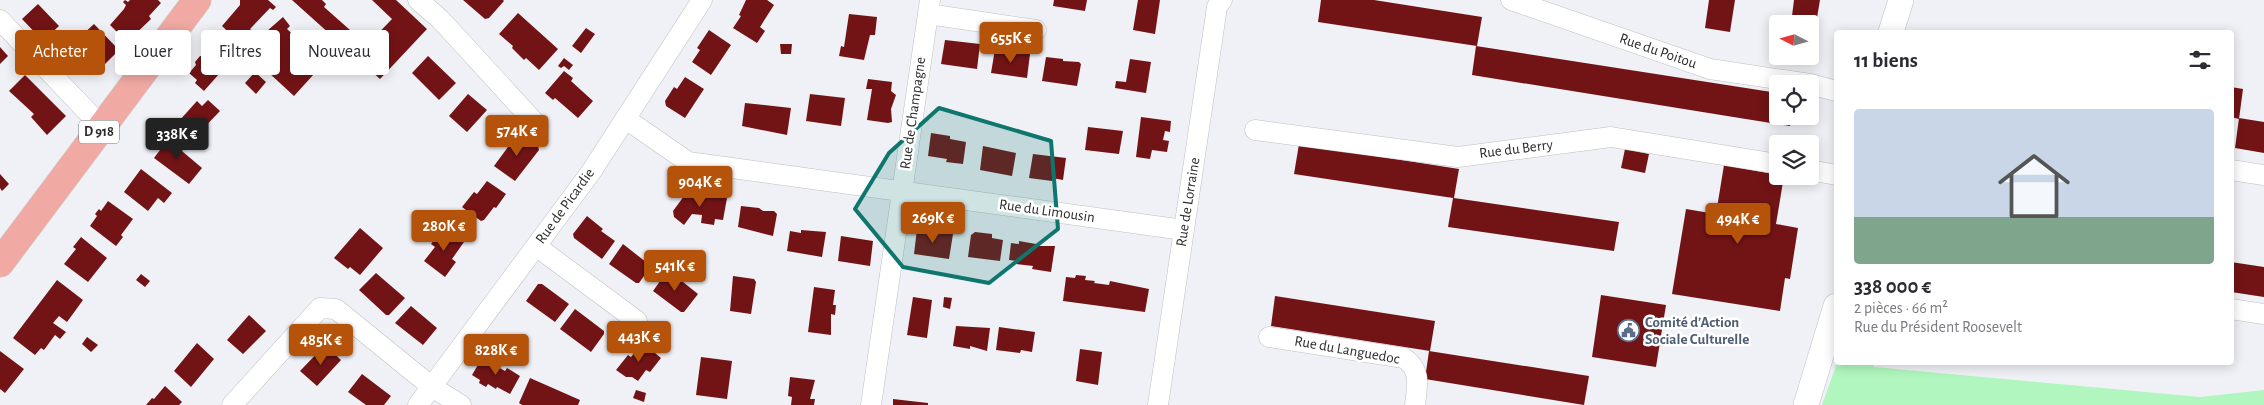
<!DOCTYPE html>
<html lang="fr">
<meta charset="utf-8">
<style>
:root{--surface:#fff;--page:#f2f2f3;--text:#2b2b33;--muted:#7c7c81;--accent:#b45309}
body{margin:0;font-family:"Alegreya Sans",sans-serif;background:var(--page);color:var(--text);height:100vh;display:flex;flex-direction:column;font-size:19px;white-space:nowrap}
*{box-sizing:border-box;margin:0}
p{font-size:16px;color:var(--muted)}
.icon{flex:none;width:28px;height:28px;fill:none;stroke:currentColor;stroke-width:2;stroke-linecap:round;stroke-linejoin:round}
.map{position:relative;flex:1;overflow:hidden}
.panel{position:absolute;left:1834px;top:30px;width:400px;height:335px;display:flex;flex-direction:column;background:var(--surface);border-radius:5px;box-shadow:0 2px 12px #0003}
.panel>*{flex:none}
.hud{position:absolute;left:15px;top:30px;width:475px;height:45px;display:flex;gap:10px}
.needle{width:32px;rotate:276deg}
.controls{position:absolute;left:1769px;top:15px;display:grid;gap:10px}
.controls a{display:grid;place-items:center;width:50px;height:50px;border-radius:5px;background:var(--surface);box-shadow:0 2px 12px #0003;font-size:25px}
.price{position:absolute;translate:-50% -42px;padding:0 11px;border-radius:5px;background:var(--accent);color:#fff;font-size:16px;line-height:32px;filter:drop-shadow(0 1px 2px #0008)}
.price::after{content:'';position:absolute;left:50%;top:30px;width:15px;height:11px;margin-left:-8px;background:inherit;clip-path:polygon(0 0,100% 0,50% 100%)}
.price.on{background:#222;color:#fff}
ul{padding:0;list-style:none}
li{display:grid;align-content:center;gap:10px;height:265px;padding:0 20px}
li span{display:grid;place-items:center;height:155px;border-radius:5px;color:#555}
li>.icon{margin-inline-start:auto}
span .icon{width:90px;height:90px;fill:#fffc;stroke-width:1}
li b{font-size:21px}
h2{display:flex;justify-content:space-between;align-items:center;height:60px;padding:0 20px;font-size:21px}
.tag{padding:0 18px;border-radius:5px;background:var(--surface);box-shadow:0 2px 12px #0003;font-size:18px;line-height:45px}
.tag.on{background:var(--accent);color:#fff}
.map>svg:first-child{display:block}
</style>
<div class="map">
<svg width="2264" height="405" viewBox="0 0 2264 405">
<rect width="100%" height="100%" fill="#f0f1f6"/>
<path fill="#b0f6be" d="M1837,363H1871L1874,367L2200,397L2264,390V405H1822Z"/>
<path fill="#721416" d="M125,0L128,2L130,0H158L161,3L149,16L151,19L127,42L110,25L124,9L126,5L123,2Z
M240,0H268L276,7L273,10L270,8L250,29L253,31L241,44L222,26L240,5Z
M292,0H322L326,4L324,7L367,45L392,19L372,0H396L427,29L380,79Z
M463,0H503L504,1L489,18L485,19Z
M746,0H767L774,5L760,27L765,31L757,43L733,28L741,16L739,15Z
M1054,0H1087L1085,11L1053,6Z
M1138,0H1160L1155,34L1133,30Z
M1321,0H1374L1482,17L1477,46L1318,22Z
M1709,0H1735L1730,32L1705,28Z
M1794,0H1820L1811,53L1810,24H1791Z
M38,4L59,26L43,41L22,19Z
M518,13L558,49L539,70L526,58L524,60L512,48L513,46L499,34Z
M849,14L877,17L875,35H870L864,60L839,56L841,46L844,47Z
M283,17L290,26L287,29L314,54L304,65L314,74L294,96L256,61L276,39L267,31Z
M94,24L119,50L105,64L80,37Z
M586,28L595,34L581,53L572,46Z
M709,30L731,45L711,75L692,62L700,50L697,48Z
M945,40L980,44L977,69L941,64Z
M780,44H792L791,54H781Z
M212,45L218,50L220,47L236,61L230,68L227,65L204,91L195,83L197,80L189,73L196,65L195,62L200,56H203Z
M1476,46L1778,93V116H1792L1790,126L1472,75Z
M0,47L8,56L0,64Z
M995,49L1012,51V54H1030L1027,78L991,73Z
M428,56L456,83L439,100L412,73Z
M1046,57L1063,59V61L1079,62L1081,64L1077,86L1042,81Z
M564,58L573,65L569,70L564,66L561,68L558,66Z
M1130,59L1151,62L1146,93L1115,88L1116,81L1126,82Z
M564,71L573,78L571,81L593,101L578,118L555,98L553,100L545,93Z
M255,72L266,82L256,94L245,83Z
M25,75L66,116L47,135L31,117L34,114L9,91Z
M685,77L704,89L685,118L666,106L665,101L674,87L677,89Z
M868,79L892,82L891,91L896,95L891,109L892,122L888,123L867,120L872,89H866Z
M2231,87L2243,89L2239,119L2231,117Z
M468,94L487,110L467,132L449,116Z
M810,94L845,98L841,126L806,121Z
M208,100L220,111L196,136L179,121L197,101L202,106Z
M745,103L791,108L787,135L742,126Z
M1141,117L1171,121L1170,132L1165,131L1163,140L1169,141L1167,152L1152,150L1150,159L1136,157Z
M2239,118L2264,122V153L2235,148Z
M1088,127L1123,131L1119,154L1085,150Z
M519,132L538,146L539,150L515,181L494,166Z
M931,133L950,136V139L966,142L963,164L946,162L947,159L928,156Z
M167,135L178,143L176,146L202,168L189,184L154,158L160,150L157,148Z
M1299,144L1459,169L1454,198L1619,222L1614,251L1448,227L1453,198L1294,174Z
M983,146L1016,153L1012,176L980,170Z
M1625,149L1649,154L1645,173L1621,168Z
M1033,154L1066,158L1063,180L1052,178V181L1029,178Z
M1724,165L1784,176L1776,224L1798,228L1790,279L1785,278L1780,311L1672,294L1686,209L1716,214Z
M141,169L172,193L164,203L158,198L148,211L124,192Z
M0,174L9,184L2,191L0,188Z
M487,181L506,194L496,208L494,207L484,220L481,221L462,207L474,192L477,194Z
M690,188L699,195L727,198L723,220L715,219L714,225L701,223L702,215L692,214L684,225L674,217L673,211Z
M108,201L133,219L121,235L123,237L116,246L90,226L97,216L95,214L99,209L101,211Z
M741,206L759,208L763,211H774L777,214L773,236L738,227Z
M587,216L603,229L601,231L615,241L602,259L574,238L573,234Z
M444,226L464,242L452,259L456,262L445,277L424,261L435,247L431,244Z
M360,228L383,248L360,275L350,267L348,269L334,258Z
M917,229L953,234L949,259L914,254Z
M801,230L826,232L822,257L787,251L790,231L801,233Z
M975,232L992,234V238L1003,240L1000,261L968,257L971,235Z
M841,236L873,241L870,266L838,261Z
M81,237L107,258L88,282L64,264L76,249L73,247Z
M1019,241L1036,244V246H1055L1051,272L1032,269L1033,266L1016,264L1017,261L1009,260L1011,243L1019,244Z
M623,244L651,266L639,283H636L609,264Z
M2231,262L2264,267V297L2231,292Z
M668,270L698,294L684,312H681L653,291Z
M376,273L405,298L389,315H386L359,290Z
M141,274L150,281L145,287L136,280Z
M1076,275L1086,276L1085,280L1095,281L1094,283L1109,285L1110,281L1149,289L1145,312L1063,301L1066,277L1075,278Z
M733,276L754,279L756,282L751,314L730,311Z
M57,280L83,300L67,322L59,316L53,323L66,332L60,339L55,335L44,350L41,348L35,355L13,338Z
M538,284H542L569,304L555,322L526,301Z
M814,287L835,290L833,305H836L835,315L831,314V335L808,332Z
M1601,295L1666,305L1656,367L1592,357Z
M1275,296L1435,321L1430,351L1271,326Z
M913,297L932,300L927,338L907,335Z
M944,297L952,298L950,309L943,307Z
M411,306L437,328L423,345L395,323Z
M575,309L604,331V334L591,352L560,329Z
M249,315L266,331L243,354L227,340Z
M956,326L990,328L987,351L970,346V349L953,346Z
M999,327L1035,332L1032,352L1021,350L1020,353L996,350Z
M87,337L98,345L91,352L82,344Z
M197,343L214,359L191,387L174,371Z
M643,343L661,358L650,372L646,370L638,381L632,377H626L616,370L628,355L631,357Z
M325,345L341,360L317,386L300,371Z
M1080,349L1102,352L1098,385L1076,381Z
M0,351L24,369L5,393L0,389Z
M1429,351L1589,376L1584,405L1425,379Z
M701,357L732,361L727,399L696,395Z
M482,358L505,371L507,368L520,376L510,394L497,387L496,389L488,384L486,387L479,383L480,380L472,375Z
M362,374L391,396L384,405H366L348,392Z
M790,377L815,380L810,399H815L814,405H791L792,397L788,396Z
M530,378L580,400L578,405H522L519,403Z
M165,386L182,402L179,405H146L152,398L154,399Z
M636,390L646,393L644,402L633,398Z
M893,399L928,403V405H893Z"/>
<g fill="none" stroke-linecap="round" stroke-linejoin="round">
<defs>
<path id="minor" d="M418,0L440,19L538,126
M1511,0L1710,69L1810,84
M928,14L1036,30
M0,20L102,127
M1810,84L1836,91
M626,119L688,162L1184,230
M1255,130L1458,157L1611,137L1778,164
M1810,170L1836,175
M2231,170L2264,175
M536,246L637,321
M2231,309L2264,314
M1269,337L1404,358C1422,370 1417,387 1415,405
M232,405L320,308L336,309L432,387L461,405
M418,405L591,172L702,0
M871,405L930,0
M1158,405L1217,7L1222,0"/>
<path id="tertiary" d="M1891,32L1901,0
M1806,405L1836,306"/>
<path id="primary" d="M0,263L197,0"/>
</defs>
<use href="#minor" stroke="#bdbfc4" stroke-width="21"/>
<use href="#tertiary" stroke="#bdbfc4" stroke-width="26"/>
<use href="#primary" stroke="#cccccd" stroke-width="29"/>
<use href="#minor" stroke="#fff" stroke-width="20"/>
<use href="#tertiary" stroke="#fff" stroke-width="25"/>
<use href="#primary" stroke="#f0a9a3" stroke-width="28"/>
</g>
<path fill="#0f766e" fill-opacity="0.2" stroke="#0f766e" stroke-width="4" stroke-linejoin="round" d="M939,108L1051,141L1058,229L989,283L903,267L855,209L889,153Z"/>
<defs>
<symbol id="civic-ring" viewBox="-11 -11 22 22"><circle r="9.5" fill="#fff" stroke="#5c6f8a" stroke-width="1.5"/><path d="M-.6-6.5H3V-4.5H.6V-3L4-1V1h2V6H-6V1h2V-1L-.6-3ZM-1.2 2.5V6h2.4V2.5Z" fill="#5c6f8a"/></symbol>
</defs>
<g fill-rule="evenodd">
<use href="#civic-ring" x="1616" y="318" width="25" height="25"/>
</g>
<g text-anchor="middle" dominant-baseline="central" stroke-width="5" stroke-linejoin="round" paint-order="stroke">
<rect fill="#fff" stroke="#6b6b6d" stroke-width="1" x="79" y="120.5" width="40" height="23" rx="4"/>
<g font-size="14" font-weight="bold" fill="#2c2c2e">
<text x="99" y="132">D 918</text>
</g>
<g font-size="15" fill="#2c2c2e" stroke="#fff">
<text transform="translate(1658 51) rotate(19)">Rue du Poitou</text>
<text transform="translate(913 113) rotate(-82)">Rue de Champagne</text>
<text transform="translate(1516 149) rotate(-7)">Rue du Berry</text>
<text transform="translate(1188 202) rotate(-81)">Rue de Lorraine</text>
<text transform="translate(565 206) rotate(-54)">Rue de Picardie</text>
<text transform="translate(1047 211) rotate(8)">Rue du Limousin</text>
<text transform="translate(1347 350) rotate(10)">Rue du Languedoc</text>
</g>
<g font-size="15" font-weight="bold" fill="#4e5e75" stroke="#fff" text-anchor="start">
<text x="1645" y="322">Comité d’Action<tspan x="1645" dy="17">Sociale Culturelle</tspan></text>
</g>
</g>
</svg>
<div class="controls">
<a><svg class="needle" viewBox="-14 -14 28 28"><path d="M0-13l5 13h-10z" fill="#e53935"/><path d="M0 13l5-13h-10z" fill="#7c7c81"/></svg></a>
<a><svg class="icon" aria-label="locate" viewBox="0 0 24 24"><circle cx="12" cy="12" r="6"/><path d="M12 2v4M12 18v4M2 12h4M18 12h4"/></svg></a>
<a><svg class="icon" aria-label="layers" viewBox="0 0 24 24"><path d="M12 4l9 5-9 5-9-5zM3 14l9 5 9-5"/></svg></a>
</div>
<b class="price" style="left:1011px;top:64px">655K €</b>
<b class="price" style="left:517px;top:157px">574K €</b>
<b class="price on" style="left:177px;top:160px">338K €</b>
<b class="price" style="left:700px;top:208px">904K €</b>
<b class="price" style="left:933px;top:244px">269K €</b>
<b class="price" style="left:1738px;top:245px">494K €</b>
<b class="price" style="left:444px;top:252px">280K €</b>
<b class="price" style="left:675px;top:292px">541K €</b>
<b class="price" style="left:639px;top:363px">443K €</b>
<b class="price" style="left:321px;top:366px">485K €</b>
<b class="price" style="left:496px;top:376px">828K €</b>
<div class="hud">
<a class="tag on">Acheter</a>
<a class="tag">Louer</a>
<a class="tag">Filtres</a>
<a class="tag">Nouveau</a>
</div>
<section class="panel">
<h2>11 biens<svg class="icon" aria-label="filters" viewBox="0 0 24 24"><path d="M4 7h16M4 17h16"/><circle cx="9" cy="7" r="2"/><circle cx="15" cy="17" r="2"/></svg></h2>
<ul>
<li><span style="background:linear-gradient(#c9d6e8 70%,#7fa58c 0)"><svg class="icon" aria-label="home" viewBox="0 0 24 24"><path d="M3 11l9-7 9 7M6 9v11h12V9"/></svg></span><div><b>338 000 €</b><p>2 pièces · 66 m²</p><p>Rue du Président Roosevelt</p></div></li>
</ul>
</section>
</div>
